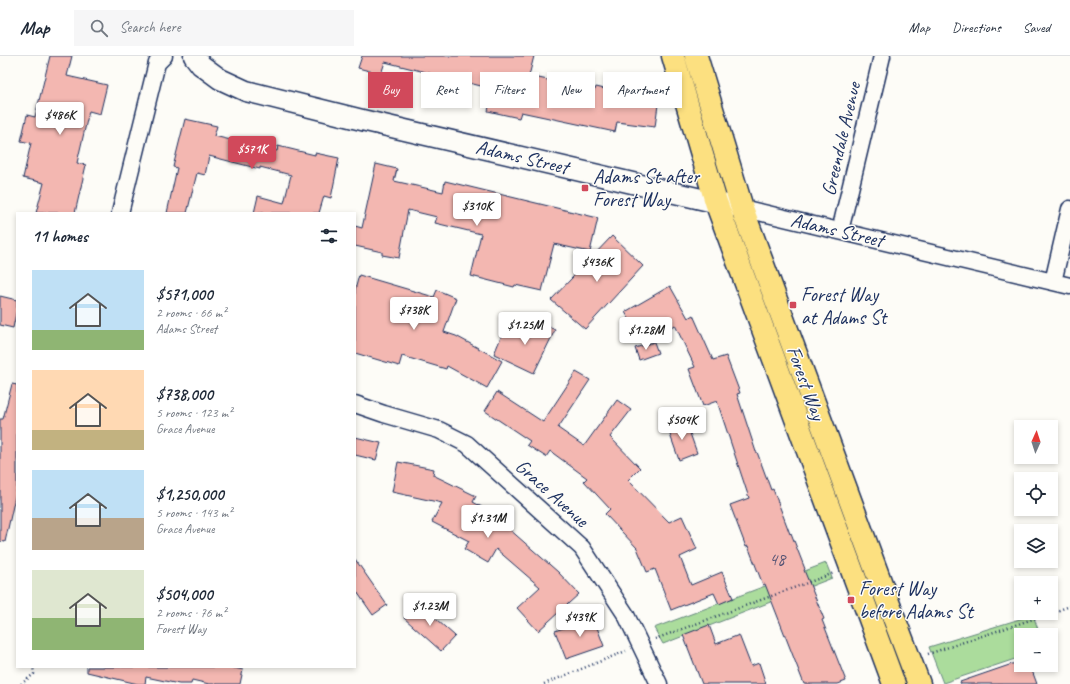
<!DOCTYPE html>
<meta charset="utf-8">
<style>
:root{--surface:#fff;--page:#f6f6f7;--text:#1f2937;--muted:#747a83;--line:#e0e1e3;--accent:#d1495b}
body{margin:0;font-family:Caveat,sans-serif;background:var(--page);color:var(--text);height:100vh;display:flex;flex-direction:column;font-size:15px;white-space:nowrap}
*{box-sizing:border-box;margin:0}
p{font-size:13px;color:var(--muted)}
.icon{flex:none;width:22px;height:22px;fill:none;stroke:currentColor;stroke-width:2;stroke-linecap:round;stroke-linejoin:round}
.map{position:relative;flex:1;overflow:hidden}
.drawer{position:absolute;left:16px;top:156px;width:340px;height:456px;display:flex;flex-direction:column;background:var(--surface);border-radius:0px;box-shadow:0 2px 6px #0003}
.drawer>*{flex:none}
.guide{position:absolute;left:368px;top:16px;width:380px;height:36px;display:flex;gap:8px}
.needle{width:26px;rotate:3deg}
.buttons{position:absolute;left:1014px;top:364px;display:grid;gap:8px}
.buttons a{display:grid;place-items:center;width:44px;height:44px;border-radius:0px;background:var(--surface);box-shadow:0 2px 6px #0003;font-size:20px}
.price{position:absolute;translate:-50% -34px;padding:0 9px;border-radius:4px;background:#fff;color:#222;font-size:13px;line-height:26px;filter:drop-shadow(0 1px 2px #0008)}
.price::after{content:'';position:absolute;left:50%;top:24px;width:12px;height:9px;margin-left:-6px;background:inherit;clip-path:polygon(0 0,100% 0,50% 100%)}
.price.active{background:var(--accent);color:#fff}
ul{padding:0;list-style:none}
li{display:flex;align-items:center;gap:12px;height:100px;padding:0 16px}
li span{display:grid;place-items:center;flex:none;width:112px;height:80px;border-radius:0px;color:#555}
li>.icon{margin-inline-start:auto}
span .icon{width:48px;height:48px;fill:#fffc;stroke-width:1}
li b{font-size:17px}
h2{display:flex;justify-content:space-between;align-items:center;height:48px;padding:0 16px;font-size:17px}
.tag{padding:0 14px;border-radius:0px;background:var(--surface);box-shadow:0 2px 6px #0003;font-size:14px;line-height:36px}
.tag.active{background:var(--accent);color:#fff}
header{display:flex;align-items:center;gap:24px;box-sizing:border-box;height:56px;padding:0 20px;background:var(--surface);border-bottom:1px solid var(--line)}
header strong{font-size:19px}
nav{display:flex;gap:22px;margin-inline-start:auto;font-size:14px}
.search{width:280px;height:36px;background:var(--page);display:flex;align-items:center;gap:10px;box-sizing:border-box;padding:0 14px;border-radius:0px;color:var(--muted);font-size:15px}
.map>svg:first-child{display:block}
</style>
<header>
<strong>Map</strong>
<div class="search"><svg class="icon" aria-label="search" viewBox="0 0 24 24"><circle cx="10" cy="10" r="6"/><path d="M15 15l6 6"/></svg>Search here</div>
<nav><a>Map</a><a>Directions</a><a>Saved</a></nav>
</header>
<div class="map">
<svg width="1070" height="628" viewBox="0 0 1070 628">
<rect width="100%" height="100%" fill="#fdfcf7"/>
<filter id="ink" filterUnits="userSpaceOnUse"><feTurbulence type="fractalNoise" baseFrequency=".025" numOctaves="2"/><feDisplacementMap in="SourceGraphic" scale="8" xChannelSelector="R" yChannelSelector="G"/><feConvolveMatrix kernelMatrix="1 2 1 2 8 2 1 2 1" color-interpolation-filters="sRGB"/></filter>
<g filter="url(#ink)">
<path fill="#abdc9c" stroke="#63867d" d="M826,507L832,522L663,588L654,572Z
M1033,559L1040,579H1021V601L943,627L929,591Z"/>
<path fill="#f3b7b1" stroke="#1b2f5e" d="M50,0H72L67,20L107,29L100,58L89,55L77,107L86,109L75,157H36L44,127L23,122L31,87L21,85L27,59L35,61Z
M362,0H534L529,20L595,34L596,31L627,38V37L659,41L655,71L617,66L615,76L521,56L519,62L488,55L493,33L385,6L381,18L358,12Z
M185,63L217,70L214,80L277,95L278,90L315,99V97L339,102L331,142L324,140L319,157H254L258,140L284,147L291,119L260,111V113L209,100L205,119L197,117L187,157H167L177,112L173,111Z
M376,108L397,113L394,125L443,136L445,125L598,162L590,196L554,188L542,235L515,229L514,231L471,220L481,178L435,167L437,161L408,154L399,202L382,199V196L355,190V170L362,172Z
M612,180L643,210L585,273L551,244Z
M359,219L434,241L437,234L456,242L444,276L456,280L502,305L487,332L447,310L446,313L402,300L399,310L355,297V234Z
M670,230L688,262L693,259L713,304L726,300L740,337L737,338L756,396H757L771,434L773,433L790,478L791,477L805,513L804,514L824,563L822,564L846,625L838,628H804L765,528L763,529L748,490L746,491L730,449L749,442L717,345L703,350L689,313L695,311L675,269L643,287L625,256Z
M0,240L17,244V253L13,272L0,269Z
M536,264L555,274L534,317L494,298L506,269L528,279Z
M654,286L658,297L639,304L635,292Z
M576,316L590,324L558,372L584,390L617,344L631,354L610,381L640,412L628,424L669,466L682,460L697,493L680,501L691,529L722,516L733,542L719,548L714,537L671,554L655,513L647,516L637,492L605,458L610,453L584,425L587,422L550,395L546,401L527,389L530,385L485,355L497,336L543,366Z
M12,328L17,329V432L5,486L0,485V363H3Z
M686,366L697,397L679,404L668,373Z
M355,381L381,387L376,404L355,399Z
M398,406L434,413L433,419L476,440L473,446L511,468L508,472L558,516L579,538L538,575L517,552L540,531L496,493L488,507L464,493L469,485L432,466L442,447L392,436Z
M355,503L387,549L373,559L355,533Z
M418,547L455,580L441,595L404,562Z
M593,561L604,590L566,603L555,575Z
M709,569L716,588L739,579L751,610L759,607L766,628H702L683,579Z
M1021,605V609H1030L1037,628H961L960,626Z
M87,611H230L243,614L240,628H209L192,624L191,628H179L146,621L145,628H138L87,616Z"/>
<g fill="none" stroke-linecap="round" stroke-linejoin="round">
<defs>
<path id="minor" d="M742,152L1070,230
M120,157L157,7L164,0
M840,175L882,0
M1053,226L1070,153
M355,348L384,358L439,374L467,388L582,492L626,559L659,628"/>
<path id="tertiary" d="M194,0L201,9L220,23L246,35L362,64L731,150"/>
<path id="primary" d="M673,0L716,146L894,628
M696,0L742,152L883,533L919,628"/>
</defs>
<use href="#minor" stroke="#1b2f5e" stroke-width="19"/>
<use href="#tertiary" stroke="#1b2f5e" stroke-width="23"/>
<use href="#primary" stroke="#1b2f5e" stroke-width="25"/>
<path stroke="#1b2f5e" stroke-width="2.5" stroke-dasharray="1 3" stroke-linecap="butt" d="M1051,557L1070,550
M655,583L834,517
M928,598L1051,557
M21,628L34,618L33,611
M544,628L626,595"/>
<use href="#minor" stroke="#fdfcf7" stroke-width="16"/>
<use href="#tertiary" stroke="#fdfcf7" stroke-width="20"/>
<use href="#primary" stroke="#fce080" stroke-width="22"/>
</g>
</g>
<g fill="#d1495b" stroke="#fdfcf7" stroke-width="1.5">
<rect x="581" y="128" width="8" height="8" rx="2"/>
<rect x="789" y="245" width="8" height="8" rx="2"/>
<rect x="847" y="540" width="8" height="8" rx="2"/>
</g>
<g text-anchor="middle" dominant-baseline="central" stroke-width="3" stroke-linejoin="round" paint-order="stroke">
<g font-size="18" fill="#515173">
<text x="777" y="503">48</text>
</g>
<g font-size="20" fill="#1b2f5e" stroke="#fdfcf7">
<text transform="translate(841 83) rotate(-77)">Greendale Avenue</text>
<text transform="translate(522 101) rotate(13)">Adams Street</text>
<text transform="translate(837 174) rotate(13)">Adams Street</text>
<text transform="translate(806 327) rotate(70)">Forest Way</text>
<text transform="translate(552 437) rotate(42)">Grace Avenue</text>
</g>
<g font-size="20" fill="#1b2f5e" stroke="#fdfcf7" text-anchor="start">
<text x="593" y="120">Adams St after<tspan x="593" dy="23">Forest Way</tspan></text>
<text x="801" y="238">Forest Way<tspan x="801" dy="23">at Adams St</tspan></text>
<text x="859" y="532">Forest Way<tspan x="859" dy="23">before Adams St</tspan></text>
</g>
</g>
</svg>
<div class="buttons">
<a><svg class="needle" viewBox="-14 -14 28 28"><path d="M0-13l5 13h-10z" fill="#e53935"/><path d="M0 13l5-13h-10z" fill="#747a83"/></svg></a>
<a><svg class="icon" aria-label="locate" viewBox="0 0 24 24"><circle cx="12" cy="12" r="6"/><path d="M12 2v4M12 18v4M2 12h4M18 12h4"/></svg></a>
<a><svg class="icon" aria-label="layers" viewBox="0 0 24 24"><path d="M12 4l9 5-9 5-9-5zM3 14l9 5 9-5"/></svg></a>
<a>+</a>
<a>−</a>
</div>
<b class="price" style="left:60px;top:80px">$486K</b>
<b class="price active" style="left:252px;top:114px">$571K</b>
<b class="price" style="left:477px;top:171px">$310K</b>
<b class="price" style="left:597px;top:227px">$436K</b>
<b class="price" style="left:414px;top:275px">$738K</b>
<b class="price" style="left:525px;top:290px">$1.25M</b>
<b class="price" style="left:646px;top:295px">$1.28M</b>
<b class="price" style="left:682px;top:385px">$504K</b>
<b class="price" style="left:488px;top:483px">$1.31M</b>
<b class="price" style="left:430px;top:571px">$1.23M</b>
<b class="price" style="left:580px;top:582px">$439K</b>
<div class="guide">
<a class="tag active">Buy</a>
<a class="tag">Rent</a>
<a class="tag">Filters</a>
<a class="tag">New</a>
<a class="tag">Apartment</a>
</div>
<section class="drawer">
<h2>11 homes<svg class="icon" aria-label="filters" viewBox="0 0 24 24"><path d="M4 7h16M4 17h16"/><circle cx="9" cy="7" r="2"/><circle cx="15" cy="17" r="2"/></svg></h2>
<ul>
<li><span style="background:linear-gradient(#bfe0f5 75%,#8fb573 0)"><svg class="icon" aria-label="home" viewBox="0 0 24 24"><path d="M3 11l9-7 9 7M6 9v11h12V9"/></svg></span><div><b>$571,000</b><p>2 rooms · 66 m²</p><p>Adams Street</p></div></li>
<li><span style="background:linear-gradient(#ffd9b3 75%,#c2b280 0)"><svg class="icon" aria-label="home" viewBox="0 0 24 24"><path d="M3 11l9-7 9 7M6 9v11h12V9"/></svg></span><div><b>$738,000</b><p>5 rooms · 123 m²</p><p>Grace Avenue</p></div></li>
<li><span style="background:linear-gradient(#bfe0f5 60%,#b9a48a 0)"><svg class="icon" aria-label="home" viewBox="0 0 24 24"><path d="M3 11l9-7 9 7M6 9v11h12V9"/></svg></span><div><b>$1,250,000</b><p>5 rooms · 143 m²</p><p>Grace Avenue</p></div></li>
<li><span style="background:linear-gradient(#dfe7d0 60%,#8fb573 0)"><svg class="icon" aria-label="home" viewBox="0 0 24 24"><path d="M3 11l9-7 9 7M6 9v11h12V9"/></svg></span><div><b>$504,000</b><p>2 rooms · 76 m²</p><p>Forest Way</p></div></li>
</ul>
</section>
</div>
